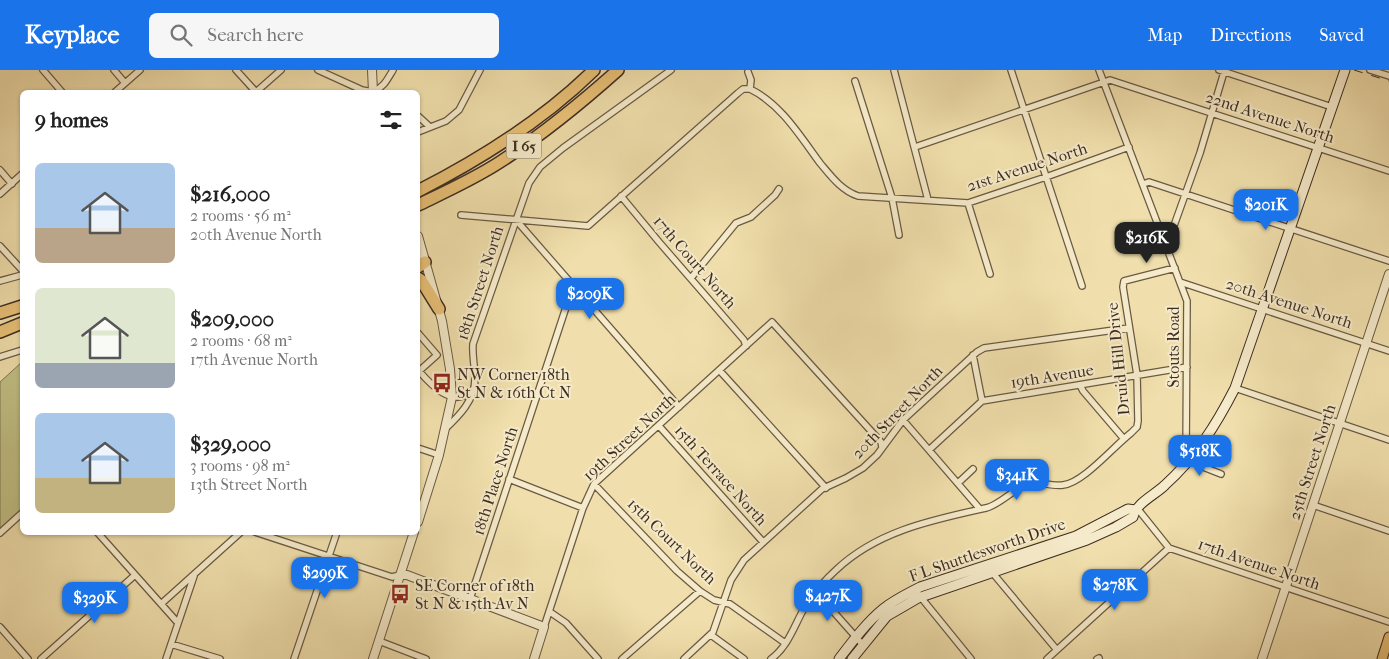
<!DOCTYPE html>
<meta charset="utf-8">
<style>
:root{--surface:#fff;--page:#f6f6f6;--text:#222;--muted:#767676;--accent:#1a73e8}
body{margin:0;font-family:"IM FELL French Canon",serif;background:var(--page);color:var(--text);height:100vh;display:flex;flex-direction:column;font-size:19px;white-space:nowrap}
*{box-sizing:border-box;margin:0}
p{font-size:16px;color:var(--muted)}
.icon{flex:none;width:28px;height:28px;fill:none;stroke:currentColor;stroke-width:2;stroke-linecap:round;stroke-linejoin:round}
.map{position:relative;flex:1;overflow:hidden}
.sheet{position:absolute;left:20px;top:20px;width:400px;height:445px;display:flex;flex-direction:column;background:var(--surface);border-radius:8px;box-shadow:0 1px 4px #0004}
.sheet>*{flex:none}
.price{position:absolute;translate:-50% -42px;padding:0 11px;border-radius:10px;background:var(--accent);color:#fff;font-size:16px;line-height:32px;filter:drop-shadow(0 1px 2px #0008)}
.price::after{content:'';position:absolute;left:50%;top:30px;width:15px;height:11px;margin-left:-8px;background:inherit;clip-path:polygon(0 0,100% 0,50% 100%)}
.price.active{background:#222;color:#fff}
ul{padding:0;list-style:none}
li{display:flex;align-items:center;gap:15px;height:125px;padding:0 15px}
li span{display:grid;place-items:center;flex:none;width:140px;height:100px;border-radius:8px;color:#555}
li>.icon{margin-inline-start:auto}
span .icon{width:60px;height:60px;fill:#fffc;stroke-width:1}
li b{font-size:21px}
h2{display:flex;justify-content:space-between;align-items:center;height:60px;padding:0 15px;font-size:21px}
header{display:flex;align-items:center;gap:30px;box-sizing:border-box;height:70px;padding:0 25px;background:var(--accent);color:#fff}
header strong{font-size:24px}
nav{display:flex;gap:28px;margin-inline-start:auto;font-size:18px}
.search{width:350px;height:45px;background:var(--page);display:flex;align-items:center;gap:12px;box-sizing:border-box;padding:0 18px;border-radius:8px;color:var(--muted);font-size:19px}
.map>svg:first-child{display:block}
</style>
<header>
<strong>Keyplace</strong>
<div class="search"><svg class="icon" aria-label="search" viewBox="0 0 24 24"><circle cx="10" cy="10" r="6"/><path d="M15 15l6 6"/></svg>Search here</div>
<nav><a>Map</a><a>Directions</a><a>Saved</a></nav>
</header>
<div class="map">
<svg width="1389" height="589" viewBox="0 0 1389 589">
<rect width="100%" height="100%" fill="#f0dfac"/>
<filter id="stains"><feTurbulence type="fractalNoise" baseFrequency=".004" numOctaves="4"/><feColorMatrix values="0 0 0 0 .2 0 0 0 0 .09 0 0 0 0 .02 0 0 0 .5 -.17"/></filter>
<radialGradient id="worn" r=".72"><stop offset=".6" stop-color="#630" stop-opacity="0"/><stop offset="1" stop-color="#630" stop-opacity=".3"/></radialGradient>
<path fill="#c1c084" stroke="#807653" d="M22,292V439L0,459V312Z"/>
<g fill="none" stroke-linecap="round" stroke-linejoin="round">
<defs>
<path id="minor" d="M43,0L62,22
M114,0L125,13
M236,0L256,22
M318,0L362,20L373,22
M894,0L928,130
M1011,0L1082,216
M1099,0L1187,231L1186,386L1198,395L1221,404
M1219,0L1332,37
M1370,0L1389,6
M855,11L892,128L899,165
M750,19C781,34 800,66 820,93C831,106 841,120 858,126L968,133L1046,107L1129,77
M115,22L140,0
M256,22L281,0
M373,22C384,17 387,10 393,0
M418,46L430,57
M418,62L446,51L459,40L480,0
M915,77L1110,10L1389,101
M0,100L12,114
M1143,114L1149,112L1389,191
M0,124L22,104
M621,126L659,172L744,270L746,276
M968,133L990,204
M461,145L588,156L738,23L743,19H750L751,10L748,2
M516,150L679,337
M1165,174L1171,164L1200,83L1224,2
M0,176L22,200
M691,208L736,153L751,147L775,125L779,119
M0,211L22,205
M1180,212L1389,281
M418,263L437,285L418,302
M0,287L22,280
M419,301C431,315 453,339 472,320
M720,301L826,418
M1080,315L1083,321L1124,369
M1235,318L1389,370
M982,331L1187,297
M903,350L979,438
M659,356L763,472
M445,359C459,346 475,330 475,309C475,297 472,286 473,274L529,113L540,97L563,78L671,0
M418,378L439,385
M929,380L982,331L973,285
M509,409L583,438
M958,413L973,399
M594,414L677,501L700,521L714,530L730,534L785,573
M1313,435L1389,461
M1137,438L1169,478L1389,552
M97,462L178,553
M255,462L392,507L400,505
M0,463L22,443
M991,501L1057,580
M816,522L863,575
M919,525L971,589
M470,529L573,216
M161,534L241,462
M550,542L566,553L598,589
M0,557L28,589
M544,557L583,438L594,414L772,252L881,372L882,377
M711,565L744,589
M379,571L426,589
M171,574L220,589
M41,589L135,505
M166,589L194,506
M294,589L337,462
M622,589L700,521
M684,589L713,562L731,510L744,490L822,419L846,408L863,398L877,385L903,350L977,282L984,278L1129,258
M771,589C789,576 795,553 806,535C814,523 825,510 836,500C877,461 932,450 986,438C999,435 1015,419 1028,412C1040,411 1052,417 1063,415C1083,413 1113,377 1131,363L1137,357L1138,351L1137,305L1123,217L1124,211L1175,198
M1047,589L1169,478
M1097,589L1099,588"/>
<path id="tertiary" d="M372,0L373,22
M418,166L442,251L450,299L452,327L439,385L418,452
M400,505H407L544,557L534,589
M373,589L414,462
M1262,589L1389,204"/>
<path id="secondary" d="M839,589C852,572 866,553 883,539C894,530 907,524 920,517L1076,466L1128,439L1135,440
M852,589L887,546L918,528L1087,470L1116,457L1133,447C1136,433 1155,425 1165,415C1196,387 1216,355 1235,318L1345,0"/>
<path id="primary" d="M1382,589L1389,567"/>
<path id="motorway" d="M418,121C481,89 543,50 594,0
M418,135C445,122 474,109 500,92C542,65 580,34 618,0
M418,197L425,192
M418,208L421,210L439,239
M0,243L22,236
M0,262L22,253"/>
</defs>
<use href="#minor" stroke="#6a5a44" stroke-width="8"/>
<use href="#tertiary" stroke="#6a5a44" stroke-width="10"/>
<use href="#secondary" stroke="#3e2d22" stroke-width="11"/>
<use href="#primary" stroke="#3e2d22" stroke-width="11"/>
<use href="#motorway" stroke="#3e2d22" stroke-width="14"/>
<use href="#minor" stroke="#f5eac9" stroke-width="5.5"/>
<use href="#tertiary" stroke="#f5eac9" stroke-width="8"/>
<use href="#secondary" stroke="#f5eac9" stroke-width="9"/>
<use href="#primary" stroke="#e8c076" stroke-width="9"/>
<use href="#motorway" stroke="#e8c076" stroke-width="11"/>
<path stroke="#3e2d22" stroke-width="1" stroke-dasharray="9 9" stroke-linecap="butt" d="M1354,0L1389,11"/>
</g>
<defs>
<symbol id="bus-bare" viewBox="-9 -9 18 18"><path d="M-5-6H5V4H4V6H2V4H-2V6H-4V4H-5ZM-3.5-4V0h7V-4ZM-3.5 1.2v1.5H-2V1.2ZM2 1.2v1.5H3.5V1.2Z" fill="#8f2418" stroke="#f5eac9" stroke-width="2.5" paint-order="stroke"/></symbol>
</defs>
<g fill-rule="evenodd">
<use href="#bus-bare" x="428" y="299" width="28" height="28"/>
<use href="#bus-bare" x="386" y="510" width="28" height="28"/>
</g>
<g text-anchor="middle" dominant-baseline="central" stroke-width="4" stroke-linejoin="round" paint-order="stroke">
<rect fill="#f5eac9" stroke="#756654" stroke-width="1" x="506.5" y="63.5" width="35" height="25" rx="4"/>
<g font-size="15" font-weight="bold" fill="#3e2d22">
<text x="524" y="76">I 65</text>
</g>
<g font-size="16" fill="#3e2d22" stroke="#f5eac9">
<text transform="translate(1270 47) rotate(18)">22nd Avenue North</text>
<text transform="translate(1027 97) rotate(-18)">21st Avenue North</text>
<text transform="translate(695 192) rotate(49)">17th Court North</text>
<text transform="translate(480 213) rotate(-72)">18th Street North</text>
<text transform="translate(1289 233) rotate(18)">20th Avenue North</text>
<text transform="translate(1173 277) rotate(-90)">Stouts Road</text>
<text transform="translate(1118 289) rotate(-96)">Druid Hill Drive</text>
<text transform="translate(1052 306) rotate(-9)">19th Avenue</text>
<text transform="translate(897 342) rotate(-46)">20th Street North</text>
<text transform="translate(629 367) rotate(-43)">19th Street North</text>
<text transform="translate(1312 392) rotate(-72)">25th Street North</text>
<text transform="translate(721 405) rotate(48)">15th Terrace North</text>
<text transform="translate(495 411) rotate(-72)">18th Place North</text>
<text transform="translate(672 471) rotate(44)">15th Court North</text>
<text transform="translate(987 480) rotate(-19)">F L Shuttlesworth Drive</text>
<text transform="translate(1259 494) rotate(19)">17th Avenue North</text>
</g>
<g font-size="16" fill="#3e2d22" stroke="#f5eac9" text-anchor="start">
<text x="457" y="304">NW Corner 18th<tspan x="457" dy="18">St N &amp; 16th Ct N</tspan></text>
<text x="415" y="515">SE Corner of 18th<tspan x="415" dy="18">St N &amp; 15th Av N</tspan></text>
</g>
</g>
<rect width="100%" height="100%" filter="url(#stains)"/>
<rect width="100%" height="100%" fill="url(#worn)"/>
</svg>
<b class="price" style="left:1266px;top:161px">$201K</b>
<b class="price active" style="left:1147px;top:194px">$216K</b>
<b class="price" style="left:590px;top:250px">$209K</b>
<b class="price" style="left:1200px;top:407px">$518K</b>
<b class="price" style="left:1017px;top:431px">$341K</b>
<b class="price" style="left:325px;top:529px">$299K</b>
<b class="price" style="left:1115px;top:541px">$278K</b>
<b class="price" style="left:828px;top:552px">$427K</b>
<b class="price" style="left:95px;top:554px">$329K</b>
<section class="sheet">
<h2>9 homes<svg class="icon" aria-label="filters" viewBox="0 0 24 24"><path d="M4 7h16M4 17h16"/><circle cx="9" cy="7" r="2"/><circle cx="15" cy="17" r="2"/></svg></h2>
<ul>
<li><span style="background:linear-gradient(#a9c7e8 65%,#b9a48a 0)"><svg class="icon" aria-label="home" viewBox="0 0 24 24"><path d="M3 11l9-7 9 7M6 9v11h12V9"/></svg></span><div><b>$216,000</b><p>2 rooms · 56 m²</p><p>20th Avenue North</p></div></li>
<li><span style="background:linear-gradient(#dfe7d0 75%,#9aa5b1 0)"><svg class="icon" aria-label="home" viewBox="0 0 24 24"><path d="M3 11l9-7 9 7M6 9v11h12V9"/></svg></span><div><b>$209,000</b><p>2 rooms · 68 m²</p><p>17th Avenue North</p></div></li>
<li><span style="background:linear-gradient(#a9c7e8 65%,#c2b280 0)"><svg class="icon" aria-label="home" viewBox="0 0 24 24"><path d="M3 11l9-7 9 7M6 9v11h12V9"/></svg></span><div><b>$329,000</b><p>3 rooms · 98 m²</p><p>13th Street North</p></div></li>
</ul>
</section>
</div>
